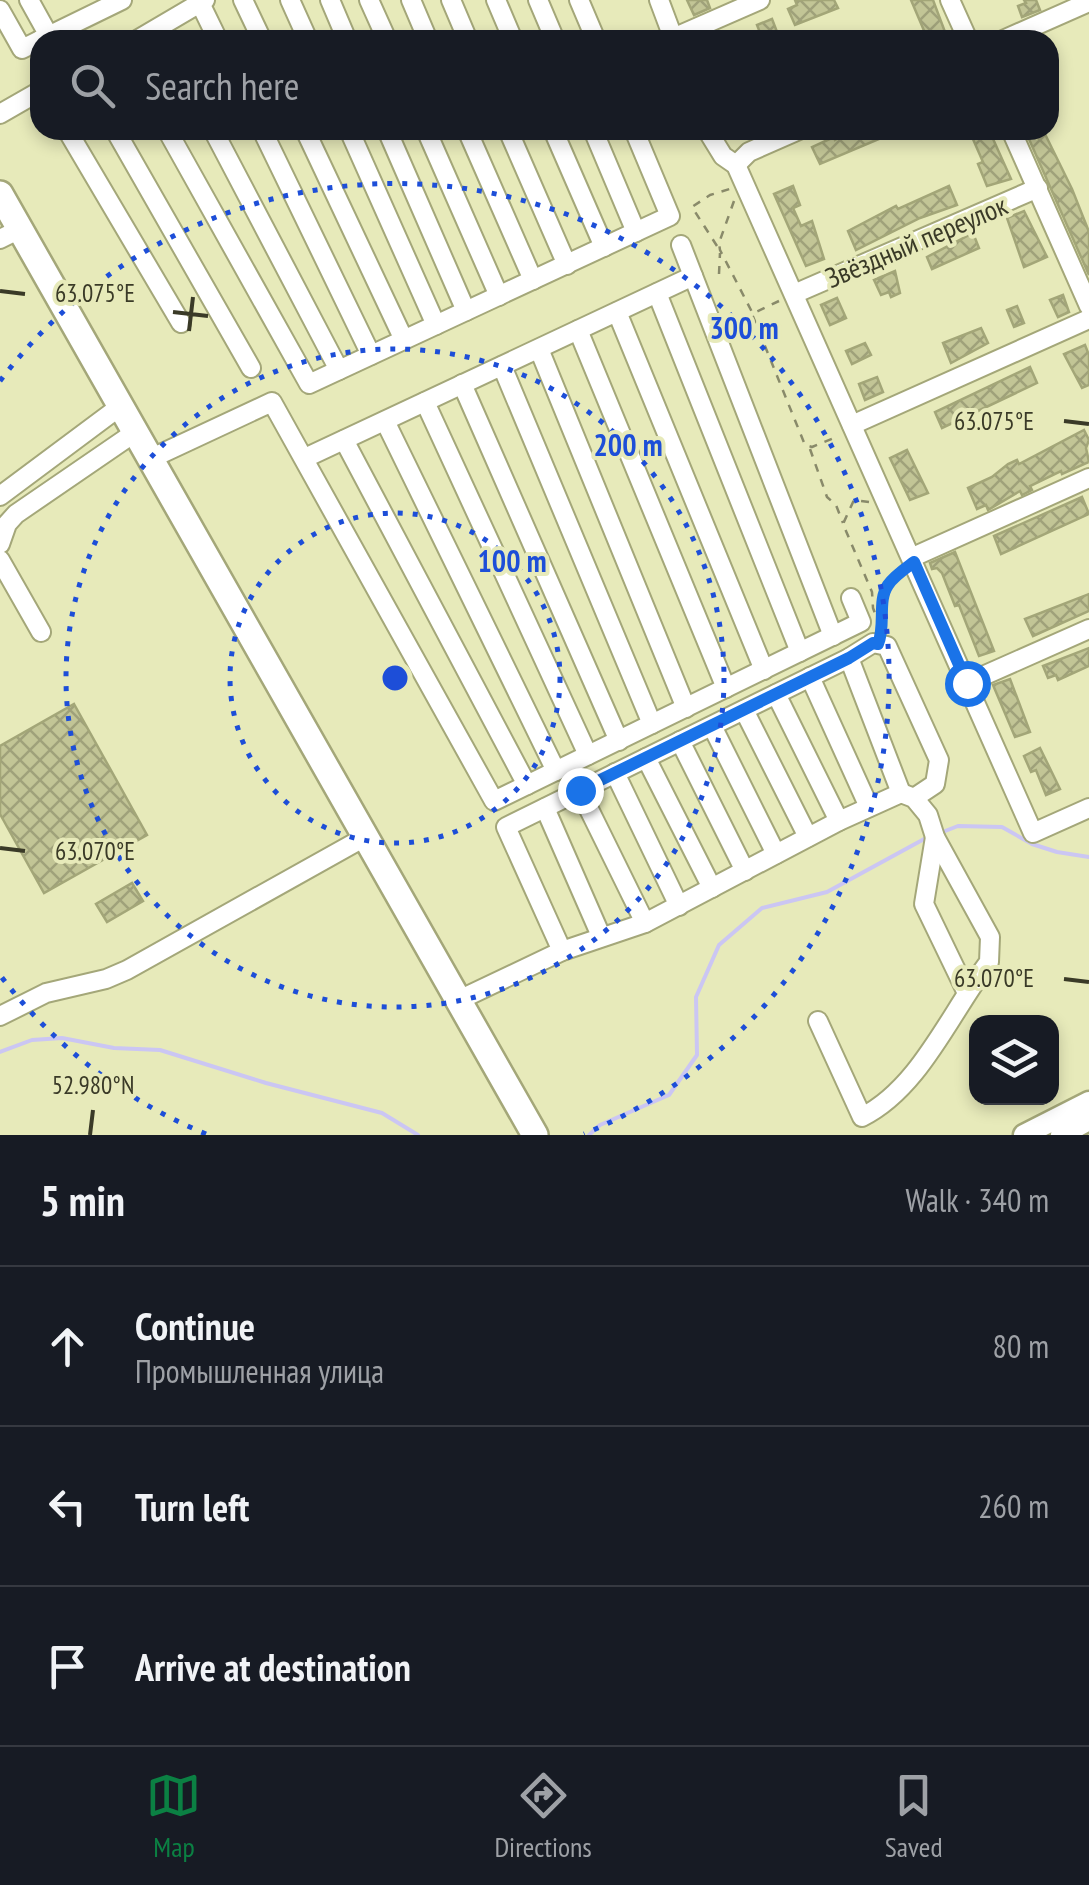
<!DOCTYPE html>
<meta charset="utf-8">
<style>
:root{--surface:#171b24;--page:#20242c;--text:#f1f3f6;--muted:#9ea1a6;--line:#363941;--accent:#0b8043}
body{margin:0;font-family:"PT Sans Narrow",sans-serif;background:var(--page);color:var(--text)}
.controls{position:absolute;right:30px;bottom:30px;display:grid;overflow:hidden;border-radius:20px;box-shadow:0 5px 15px #0003}
.controls button{width:90px;height:90px;display:grid;place-items:center;padding:0;border:0;border-bottom:2px solid var(--line);background:var(--surface);color:var(--text);font:50px sans-serif}
.stop{position:absolute;width:30px;height:30px;margin:-22px;border:8px solid #1a73e8;border-radius:50%;background:#fff}
.stop.end{background:#1a73e8;border-color:#fff;box-shadow:0 2px 10px #0008}
.list{margin:0;padding:0;list-style:none}
h2{display:flex;justify-content:space-between;align-items:center;height:130px;margin:0;padding:0 40px;font-size:42px}
h2 small{font-size:32px;font-weight:400;color:var(--muted)}
.list li{display:grid;grid-template-columns:65px 1fr auto;gap:30px;align-items:center;box-sizing:border-box;height:160px;padding:0 40px;border-top:2px solid var(--line)}
.list b{display:block;font-size:38px;white-space:nowrap}
.list p{margin:0;font-size:32px;white-space:nowrap;color:var(--muted)}
.list em{font-size:32px;font-style:normal;color:var(--muted)}
.icon{flex:none;width:55px;height:55px;fill:none;stroke:currentColor;stroke-width:2;stroke-linecap:round;stroke-linejoin:round}
.map{position:relative;flex:none;width:1089px;height:1135px;overflow:hidden}
.search{position:absolute;background:var(--surface);box-shadow:0 5px 15px #0003;left:30px;right:30px;top:30px;height:110px;display:flex;align-items:center;gap:25px;box-sizing:border-box;padding:0 35px;border-radius:30px;color:var(--muted);font-size:38px}
.sheet{height:610px;background:var(--surface)}
nav{display:flex;justify-content:space-around;align-items:center;box-sizing:border-box;height:140px;border-top:2px solid var(--line);background:var(--surface);font-size:28px;color:var(--muted)}
nav a{display:grid;justify-items:center;gap:5px}
nav .on{color:var(--accent)}
.map>svg:first-child{display:block}
.lines{fill:none;stroke-linecap:round;stroke-linejoin:round}
.stream{stroke:#cbc6f3;stroke-width:4}
.building{fill:url(#building-cross-hatch);stroke:#a3a678;stroke-width:2.5}
.minor-casing{stroke:#a4a779;stroke-width:22}
.major-casing{stroke:#a4a779;stroke-width:25}
.highway-casing{stroke:#a4a779;stroke-width:30}
.path{stroke:#898a6a;stroke-width:2.5;stroke-dasharray:8 8;stroke-linecap:butt}
.minor{stroke:#fff;stroke-width:18}
.major{stroke:#fff;stroke-width:20}
.highway{stroke:#fff;stroke-width:25}
.route{stroke:#1a73e8;stroke-width:12}
.ticks{fill:none;stroke:#3a3a27;stroke-width:4}
.ring{fill:none;stroke:#1d4ed8;stroke-width:5;stroke-dasharray:5 10}
.labels{text-anchor:middle;dominant-baseline:central;stroke-width:8;stroke-linejoin:round;paint-order:stroke}
.street-label{font-size:28px;fill:#3a3a27;stroke:#e7eaba}
.ticks-label{font-size:25px;text-anchor:middle;fill:#3a3a27;stroke:#e7eaba;stroke-width:8;stroke-linejoin:round;paint-order:stroke}
.centre{fill:#1d4ed8;stroke:#e7eaba;stroke-width:5}
.ring-label{font-size:30px;text-anchor:middle;font-weight:bold;fill:#1d4ed8;stroke:#e7eaba;stroke-width:8;stroke-linejoin:round;paint-order:stroke}
</style>
<div class="map">
<svg width="1089" height="1135" viewBox="0 0 1089 1135">
<defs>
<pattern id="building-cross-hatch" width="8" height="8" patternUnits="userSpaceOnUse" patternTransform="scale(2.5)"><rect width="8" height="8" fill="#c2c596"/><path d="M0 0l8 8M0 8l8-8" fill="none" stroke="#9fa17a"/></pattern>
</defs>
<rect width="100%" height="100%" fill="#e7eaba"/>
<g class="lines">
<!-- stream -->
<g class="stream">
<polyline points="940,833 958,826 1002,827 1032,844 1057,852 1089,857"/>
<polyline points="0,1052 32,1040 62,1038 114,1048 160,1050 266,1083 382,1113 418,1135"/>
<polyline points="589,1135 600,1125 669,1095 697,1055 696,997 719,945 762,908 827,892 926,838"/>
</g>
</g>
<!-- building -->
<g class="building">
<polygon points="687,0 707,0 710,8 694,15"/>
<polygon points="795,0 834,0 838,8 795,25 788,9 797,5"/>
<polygon points="911,0 933,0 948,40 928,40"/>
<polygon points="1024,0 1036,0 1040,10 1022,17 1018,6 1026,3"/>
<polygon points="772,19 779,37 763,40 757,25"/>
<polygon points="852,130 900,130 820,164 812,147 834,137 835,140"/>
<polygon points="969,130 989,130 1011,179 987,186 978,164 983,162"/>
<polygon points="1025,130 1043,130 1072,189 1089,232 1089,275"/>
<polygon points="793,186 800,205 793,208 801,226 812,221 824,259 806,266 774,194"/>
<polygon points="949,186 957,205 920,218 856,250 848,231 896,206 898,209"/>
<polygon points="1024,211 1047,257 1024,267 1007,218"/>
<polygon points="973,233 979,248 932,269 927,257"/>
<polygon points="895,271 900,293 891,297 889,292 881,295 874,280"/>
<polygon points="1063,295 1069,312 1058,317 1050,300"/>
<polygon points="837,298 846,318 830,325 821,305"/>
<polygon points="1017,306 1024,323 1014,327 1007,310"/>
<polygon points="981,328 988,343 951,363 943,343"/>
<polygon points="865,343 871,355 852,364 846,351"/>
<polygon points="1085,345 1089,355 1089,385 1082,388 1064,354"/>
<polygon points="1030,367 1037,383 942,428 935,412"/>
<polygon points="877,377 883,392 865,400 859,384"/>
<polygon points="1084,430 1089,440 1086,448 1089,462 1062,474 1061,471 1030,486 1032,490 1022,495 1020,491 988,510 986,505 977,509 968,488 992,477 1008,464 1017,460 1019,464"/>
<polygon points="907,450 928,493 910,500 890,458"/>
<polygon points="1082,497 1089,514 1001,554 994,536"/>
<polygon points="955,552 994,651 979,656 959,605 955,606 942,573 937,568 932,569 930,563"/>
<polygon points="1089,594 1089,611 1033,636 1025,619"/>
<polygon points="1089,648 1089,666 1058,680 1056,675 1048,678 1043,666"/>
<polygon points="1010,679 1030,732 1015,737 993,685"/>
<polygon points="74,704 147,835 44,893 0,814 0,746"/>
<polygon points="1040,748 1060,789 1046,795 1036,770 1031,772 1024,756"/>
<polygon points="132,883 143,901 107,922 96,904"/>
</g>
<g class="lines">
<!-- minor casing -->
<g class="minor-casing">
<g id="minor">
<polyline points="29,0 49,36"/>
<polyline points="243,0 262,40"/>
<polyline points="290,0 308,40"/>
<polyline points="330,0 347,40"/>
<polyline points="369,0 387,40"/>
<polyline points="411,0 428,40"/>
<polyline points="451,0 468,40"/>
<polyline points="496,0 513,40"/>
<polyline points="538,0 555,40"/>
<polyline points="579,0 596,40"/>
<polyline points="659,0 674,40"/>
<polyline points="950,0 968,40"/>
<polyline points="200,3 218,40"/>
<polyline points="0,10 22,49 40,40"/>
<polyline points="673,38 760,0"/>
<polyline points="40,40 122,0"/>
<polyline points="137,40 205,0"/>
<polyline points="1003,40 1089,2"/>
<polyline points="0,114 40,91"/>
<polyline points="67,130 181,323"/>
<polyline points="115,130 251,368"/>
<polyline points="167,130 309,384 670,216 634,130"/>
<polyline points="213,130 339,370"/>
<polyline points="262,130 371,355"/>
<polyline points="305,130 404,340"/>
<polyline points="349,130 436,325"/>
<polyline points="387,130 466,311"/>
<polyline points="426,130 499,296"/>
<polyline points="467,130 533,280"/>
<polyline points="508,130 567,265"/>
<polyline points="553,130 604,247"/>
<polyline points="593,130 636,232"/>
<polyline points="707,130 723,156 736,165 1033,833 1089,808"/>
<polyline points="1011,130 1089,306"/>
<polyline points="736,165 749,152 799,130"/>
<polyline points="0,239 20,229"/>
<polyline points="681,245 833,636"/>
<polyline points="657,293 800,652"/>
<polyline points="794,294 1038,188"/>
<polyline points="617,312 764,670"/>
<polyline points="578,330 726,688"/>
<polyline points="539,349 686,708"/>
<polyline points="502,366 652,724"/>
<polyline points="462,384 619,741"/>
<polyline points="425,402 588,755"/>
<polyline points="385,421 556,771"/>
<polyline points="852,425 1089,319"/>
<polyline points="344,440 527,785"/>
<polyline points="152,458 272,402 494,801 861,622 851,598"/>
<polyline points="305,458 693,276"/>
<polyline points="0,496 122,405"/>
<polyline points="0,544 7,524 16,514 137,431"/>
<polyline points="913,557 1089,478"/>
<polyline points="0,560 41,632"/>
<polyline points="849,658 901,793"/>
<polyline points="810,677 869,807"/>
<polyline points="967,683 1089,629"/>
<polyline points="776,694 839,821"/>
<polyline points="744,710 808,837"/>
<polyline points="712,726 776,854"/>
<polyline points="680,741 745,871"/>
<polyline points="646,758 712,888"/>
<polyline points="615,773 679,906"/>
<polyline points="580,791 645,923"/>
<polyline points="545,808 601,936"/>
<polyline points="935,837 924,904 966,991"/>
<polyline points="562,951 506,827 849,658 873,643 887,646 939,760 935,784 914,798"/>
<path d="M 459,1000 L 562,951 L 645,923 L 839,821 L 901,793 L 914,798 L 928,815 L 935,837 L 990,937 L 989,962 C 950,1013 920,1088 862,1117 L 818,1021"/>
<polyline points="0,1016 46,993 106,979 127,970 365,837"/>
</g>
</g>
<!-- major casing -->
<g class="major-casing">
<g id="major">
<polyline points="1024,1135 1089,1102"/>
<polyline points="1061,1135 1089,1120"/>
</g>
</g>
<!-- highway casing -->
<g class="highway-casing">
<polyline id="highway" points="0,194 535,1135"/>
</g>
<!-- path -->
<g class="path">
<polyline points="734,201 719,243 720,250 752,312"/>
<polyline points="717,246 692,207 710,195 733,188"/>
<polyline points="719,274 720,253"/>
<polyline points="779,301 752,314 805,445 812,447 839,436"/>
<polyline points="810,449 827,497 836,505 843,523"/>
<polyline points="869,502 854,500 843,524 872,592 873,608 882,632"/>
<path d="M 883,628 C 884,604 881,590 901,573"/>
</g>
<!-- minor -->
<use href="#minor" class="minor"/>
<!-- major -->
<use href="#major" class="major"/>
<!-- highway -->
<use href="#highway" class="highway"/>
</g>
<g class="lines">
<!-- route -->
<path class="route" d="M 580,790 L 849,658 L 873,643 L 878,644 C 886,625 877,601 888,585 C 894,576 906,568 914,562 L 967,683"/>
</g>
<!-- ticks -->
<path class="ticks" d="M 0,291 L 25,294M 173,312 L 208,316M 189,331 L 193,297M 1064,421 L 1089,424M 0,848 L 25,851M 1064,979 L 1089,982M 90,1135 L 93,1110"/>
<!-- distance rings -->
<g class="ring">
<circle cx="395" cy="678" r="165"/>
<circle cx="395" cy="678" r="329"/>
<path d="M206 1134A494 494 0 0 1 0 975M0 381A494 494 0 1 1 584 1134"/>
</g>
<g class="labels">
<!-- street labels -->
<g class="street-label">
<text transform="translate(916 241) rotate(-23)">Звёздный переулок</text>
</g>
</g>
<g class="ticks-label">
<text x="95" y="302">63.075°E</text>
<text x="994" y="430">63.075°E</text>
<text x="95" y="860">63.070°E</text>
<text x="994" y="987">63.070°E</text>
<text x="93" y="1094">52.980°N</text>
</g>
<circle cx="395" cy="678" r="15" class="centre"/>
<g class="ring-label">
<text x="744" y="339">300 m</text>
<text x="628" y="456">200 m</text>
<text x="512" y="572">100 m</text>
</g>
</svg>
<div class="controls">
<button><svg class="icon" aria-label="layers" viewBox="0 0 24 24"><path d="M12 4l9 5-9 5-9-5zM3 14l9 5 9-5"/></svg></button>
</div>
<div class="stop" style="left:967px;top:683px"></div>
<div class="stop end" style="left:580px;top:790px"></div>
<div class="search"><svg class="icon" aria-label="search" viewBox="0 0 24 24"><circle cx="10" cy="10" r="6"/><path d="M15 15l6 6"/></svg>Search here</div>
</div>
<section class="sheet">
<h2>5 min<small>Walk · 340 m</small></h2>
<ul class="list">
<li><svg class="icon" aria-label="ahead" viewBox="0 0 24 24"><path d="M12 20V5M6 11l6-6 6 6"/></svg><div><b>Continue</b><p>Промышленная улица</p></div><em>80 m</em></li>
<li><svg class="icon" aria-label="left" viewBox="0 0 24 24"><path d="M17 20v-9H6M10 6l-5 5 5 5"/></svg><div><b>Turn left</b></div><em>260 m</em></li>
<li><svg class="icon" aria-label="arrive" viewBox="0 0 24 24"><path d="M6 21V4h12l-3 4 3 4H6"/></svg><div><b>Arrive at destination</b></div></li>
</ul>
</section>
<nav>
<a class="on"><svg class="icon" aria-label="map" viewBox="0 0 24 24"><path d="M3 6l6-2 6 2 6-2v14l-6 2-6-2-6 2zM9 4v14M15 6v14"/></svg>Map</a>
<a><svg class="icon" aria-label="directions" viewBox="0 0 24 24"><path d="M12 3l9 9-9 9-9-9zM9 14v-3h6M13 9l2 2-2 2"/></svg>Directions</a>
<a><svg class="icon" aria-label="saved" viewBox="0 0 24 24"><path d="M7 4h10v16l-5-4-5 4z"/></svg>Saved</a>
</nav>
